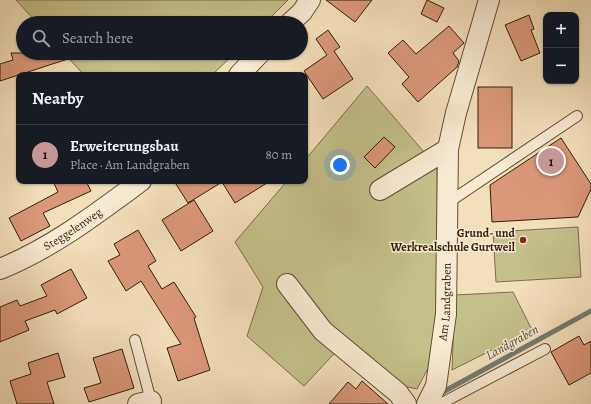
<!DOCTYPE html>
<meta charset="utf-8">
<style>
:root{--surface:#171b24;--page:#242831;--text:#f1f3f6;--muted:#9ea1a6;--line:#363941;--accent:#c59692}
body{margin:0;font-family:Alegreya,serif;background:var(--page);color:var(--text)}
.controls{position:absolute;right:12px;top:12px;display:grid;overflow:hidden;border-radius:8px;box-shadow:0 1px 3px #0004}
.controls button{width:36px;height:36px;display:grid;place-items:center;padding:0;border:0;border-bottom:1px solid var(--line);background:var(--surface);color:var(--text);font:20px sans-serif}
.you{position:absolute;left:340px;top:165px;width:14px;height:14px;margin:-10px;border:3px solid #fff;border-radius:50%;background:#1a73e8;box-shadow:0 0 0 6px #1a73e833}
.badge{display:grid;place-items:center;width:26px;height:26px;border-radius:50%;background:var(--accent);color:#111;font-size:13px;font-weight:700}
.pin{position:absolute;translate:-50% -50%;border:2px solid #fff;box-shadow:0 1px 4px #0006}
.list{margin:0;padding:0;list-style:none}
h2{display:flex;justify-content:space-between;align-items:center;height:52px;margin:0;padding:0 16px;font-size:17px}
h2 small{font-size:13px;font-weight:400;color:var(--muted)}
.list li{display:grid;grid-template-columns:26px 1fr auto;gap:12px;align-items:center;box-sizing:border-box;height:60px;padding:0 16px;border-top:1px solid var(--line)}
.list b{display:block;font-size:15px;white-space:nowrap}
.list p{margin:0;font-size:13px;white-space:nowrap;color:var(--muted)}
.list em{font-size:13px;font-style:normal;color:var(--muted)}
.icon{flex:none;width:22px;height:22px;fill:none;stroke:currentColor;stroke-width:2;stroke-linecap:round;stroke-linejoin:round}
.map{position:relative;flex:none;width:591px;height:404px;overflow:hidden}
.search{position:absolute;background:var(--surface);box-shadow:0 1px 3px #0004;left:16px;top:16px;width:292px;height:44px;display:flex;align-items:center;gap:10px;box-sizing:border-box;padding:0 14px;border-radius:22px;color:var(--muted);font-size:15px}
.panel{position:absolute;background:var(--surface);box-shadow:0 1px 3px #0004;left:16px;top:72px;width:292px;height:112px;border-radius:8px}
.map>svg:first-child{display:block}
.green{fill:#c3c08a;stroke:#7b6f4a}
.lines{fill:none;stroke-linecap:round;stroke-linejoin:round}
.stream{stroke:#737c72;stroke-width:5}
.building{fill:#db9879;stroke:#331e09}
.lane-casing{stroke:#634e35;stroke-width:12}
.street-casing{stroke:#634e35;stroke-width:22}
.lane{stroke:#f7ead2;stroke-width:10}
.street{stroke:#f7ead2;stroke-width:20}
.poi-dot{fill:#8f2418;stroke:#f7ead2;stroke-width:1.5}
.labels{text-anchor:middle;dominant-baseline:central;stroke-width:3;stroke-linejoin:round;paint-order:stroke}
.street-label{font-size:12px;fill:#331e09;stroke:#f7ead2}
.poi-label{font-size:12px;font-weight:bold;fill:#331e09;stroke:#f7ead2;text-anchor:end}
.water-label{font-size:13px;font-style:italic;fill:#534d3e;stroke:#f7ead2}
</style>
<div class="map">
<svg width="591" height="404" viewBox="0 0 591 404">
<rect width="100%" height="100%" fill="#f3dfba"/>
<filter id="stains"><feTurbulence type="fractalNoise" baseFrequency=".005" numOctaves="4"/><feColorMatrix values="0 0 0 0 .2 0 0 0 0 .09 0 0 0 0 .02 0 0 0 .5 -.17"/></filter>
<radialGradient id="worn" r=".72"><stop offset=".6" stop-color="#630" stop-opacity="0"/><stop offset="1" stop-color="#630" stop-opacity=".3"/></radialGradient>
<!-- green -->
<g class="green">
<polygon points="16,0 288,0 265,23 37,23"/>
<polygon points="64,53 235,53 212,75 84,75"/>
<polygon points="367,86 437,167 439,328 432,361 417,389 399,385 347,340 304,386 247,336 263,287 235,242 287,181 305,181 305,160"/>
<polygon points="578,227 581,277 496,282 493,232"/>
<polygon points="513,292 532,330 452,370 455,295"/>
</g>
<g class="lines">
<!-- stream -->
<polyline class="stream" points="443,392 591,311"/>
</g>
<!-- building -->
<g class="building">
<polygon points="326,0 372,0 355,22"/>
<polygon points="427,0 444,8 437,22 421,14"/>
<polygon points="529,15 534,29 531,30 540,53 521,61 505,25"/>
<polygon points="449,26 464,43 453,53 459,61 457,67 418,102 402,84 409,77 388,53 403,40 416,54"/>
<polygon points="328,30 340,47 334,51 353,79 323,99 304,71 327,55 316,39"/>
<polygon points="11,53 77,53 77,56 0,81 0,64 13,60"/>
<rect x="478" y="87" width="34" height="61"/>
<polygon points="384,137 395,147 375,168 364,157"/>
<polygon points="561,138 591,184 591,189 578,217 492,222 490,185"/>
<polygon points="53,181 86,181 91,191 43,213 50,226 21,241 9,218 58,192"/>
<polygon points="174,181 270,181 235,203 222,182 188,203"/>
<polygon points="194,200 213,231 181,251 162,220"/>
<polygon points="138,230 156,261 148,266 162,289 174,282 196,317 194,318 210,370 178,381 167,348 181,344 141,281 126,291 108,261 120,255 114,244"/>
<polygon points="71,269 87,298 57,314 55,310 25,321 29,330 0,342 0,307 17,300 20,306 47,296 41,285"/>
<polygon points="579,336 584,345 591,341 591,373 569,385 551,352"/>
<polygon points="122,349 134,388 89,402 84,388 101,383 93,358"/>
<polygon points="58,353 65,377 47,382 54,404 17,404 10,381 31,374 28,363"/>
<polygon points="362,381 388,404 329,404 348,382 356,389"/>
</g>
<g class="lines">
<!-- lane casing -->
<g class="lane-casing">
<g id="lane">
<polyline points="446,204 577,116"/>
<polyline points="135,340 151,401"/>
<polyline points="430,399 442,403 545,349"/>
</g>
</g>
<!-- street casing -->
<g class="street-casing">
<g id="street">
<polyline points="290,23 302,12 310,0"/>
<polyline points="239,75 260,53"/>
<polyline points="380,190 448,149"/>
<path id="s1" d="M 0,269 C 52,248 96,214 141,181"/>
<polyline points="287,284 323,331 398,393 406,404"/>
<polyline points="138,404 151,401"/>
<path id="s2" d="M 427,404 L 436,386 L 446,314 L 448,149 L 456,113 L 489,0"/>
</g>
</g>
<!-- lane -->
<use href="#lane" class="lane"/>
<!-- street -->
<use href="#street" class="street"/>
</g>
<!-- markers -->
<circle class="poi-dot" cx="523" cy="240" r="4"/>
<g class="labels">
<!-- street labels -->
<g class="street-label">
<text stroke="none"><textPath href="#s1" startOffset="83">Steggelenweg</textPath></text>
<text stroke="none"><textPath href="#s2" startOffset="105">Am Landgraben</textPath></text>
</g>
<!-- poi labels -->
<g class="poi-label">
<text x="515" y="233">Grund- und<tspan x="515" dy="14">Werkrealschule Gurtweil</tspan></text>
</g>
<!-- water labels -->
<g class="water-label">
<text transform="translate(512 342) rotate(-29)">Landgraben</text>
</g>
</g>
<rect width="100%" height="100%" filter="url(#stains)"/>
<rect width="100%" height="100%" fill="url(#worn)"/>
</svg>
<div class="controls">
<button>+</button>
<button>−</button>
</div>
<div class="you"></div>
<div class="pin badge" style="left:551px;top:161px">1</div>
<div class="search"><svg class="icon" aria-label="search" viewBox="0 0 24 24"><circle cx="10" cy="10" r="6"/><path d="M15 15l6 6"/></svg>Search here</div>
<section class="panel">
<h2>Nearby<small></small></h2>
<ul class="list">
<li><span class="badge">1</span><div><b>Erweiterungsbau</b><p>Place · Am Landgraben</p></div><em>80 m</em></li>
</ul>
</section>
</div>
